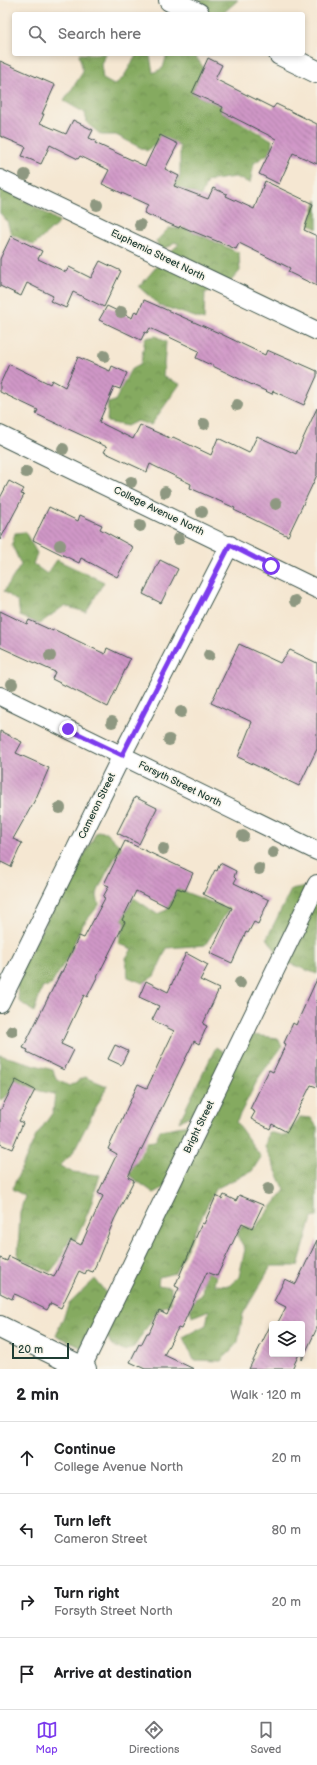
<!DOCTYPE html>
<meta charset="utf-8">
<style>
:root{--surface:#fff;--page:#f6f6f6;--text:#202124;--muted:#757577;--line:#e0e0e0;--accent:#7c3aed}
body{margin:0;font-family:"Balsamiq Sans",sans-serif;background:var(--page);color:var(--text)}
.controls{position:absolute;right:12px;bottom:12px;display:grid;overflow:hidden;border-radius:4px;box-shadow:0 2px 6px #0003}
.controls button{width:36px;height:36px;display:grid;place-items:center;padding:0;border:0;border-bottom:1px solid var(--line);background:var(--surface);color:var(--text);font:20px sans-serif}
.scale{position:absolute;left:12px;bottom:10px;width:57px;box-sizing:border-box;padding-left:4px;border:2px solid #1f3d34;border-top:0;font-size:11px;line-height:14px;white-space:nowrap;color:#1f3d34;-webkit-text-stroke:3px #f7f3e8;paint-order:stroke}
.stop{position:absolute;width:12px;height:12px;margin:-9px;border:3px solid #7c3aed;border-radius:50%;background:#fff}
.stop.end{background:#7c3aed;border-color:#fff;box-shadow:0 1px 4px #0008}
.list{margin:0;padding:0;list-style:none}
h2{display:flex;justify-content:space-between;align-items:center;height:52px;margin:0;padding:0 16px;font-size:17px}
h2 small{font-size:13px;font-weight:400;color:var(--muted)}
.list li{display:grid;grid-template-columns:26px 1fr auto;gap:12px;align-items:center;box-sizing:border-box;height:72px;padding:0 16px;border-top:1px solid var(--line)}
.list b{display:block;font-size:15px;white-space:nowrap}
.list p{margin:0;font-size:13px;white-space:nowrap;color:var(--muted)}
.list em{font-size:13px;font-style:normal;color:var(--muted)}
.icon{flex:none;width:22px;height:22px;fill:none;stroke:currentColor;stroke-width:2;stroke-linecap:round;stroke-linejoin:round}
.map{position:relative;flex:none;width:317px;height:1369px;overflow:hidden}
.search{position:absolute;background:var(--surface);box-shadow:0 2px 6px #0003;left:12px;right:12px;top:12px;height:44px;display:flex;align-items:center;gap:10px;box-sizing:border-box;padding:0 14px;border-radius:4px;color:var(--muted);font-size:15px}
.sheet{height:340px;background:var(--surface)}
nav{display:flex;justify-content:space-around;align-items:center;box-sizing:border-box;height:56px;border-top:1px solid var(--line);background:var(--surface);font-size:11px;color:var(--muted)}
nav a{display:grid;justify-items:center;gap:2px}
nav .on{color:var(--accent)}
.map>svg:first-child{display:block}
.forest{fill:url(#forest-crowns);stroke:#52744a}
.building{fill:url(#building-back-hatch)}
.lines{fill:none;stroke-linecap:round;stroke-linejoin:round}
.street-casing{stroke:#3f564c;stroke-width:20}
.secondary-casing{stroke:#3f564c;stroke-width:24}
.street{stroke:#fff;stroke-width:18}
.secondary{stroke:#fff;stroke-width:22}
.tree{fill:#8e9881}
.route{stroke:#7c3aed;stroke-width:5}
.labels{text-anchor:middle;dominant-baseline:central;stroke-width:3;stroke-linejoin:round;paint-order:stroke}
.street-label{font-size:10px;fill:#1f3d34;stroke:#f7f3e8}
</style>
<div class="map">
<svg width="317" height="1369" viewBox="0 0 317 1369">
<defs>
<pattern id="forest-crowns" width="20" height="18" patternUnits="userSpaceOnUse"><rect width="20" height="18" fill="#85aa60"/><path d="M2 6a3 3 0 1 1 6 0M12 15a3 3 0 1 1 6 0" fill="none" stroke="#6c8c50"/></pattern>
<pattern id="building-back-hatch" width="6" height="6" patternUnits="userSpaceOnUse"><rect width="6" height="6" fill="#d097c7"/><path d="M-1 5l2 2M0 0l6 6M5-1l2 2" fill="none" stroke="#a87ca2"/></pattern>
</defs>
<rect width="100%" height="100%" fill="#f7f3e8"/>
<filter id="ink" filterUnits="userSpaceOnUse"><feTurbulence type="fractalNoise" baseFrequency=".025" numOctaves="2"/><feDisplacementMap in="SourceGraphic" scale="8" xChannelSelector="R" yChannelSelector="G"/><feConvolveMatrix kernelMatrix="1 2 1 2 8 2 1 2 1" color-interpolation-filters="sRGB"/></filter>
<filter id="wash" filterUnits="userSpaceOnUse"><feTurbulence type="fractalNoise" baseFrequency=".012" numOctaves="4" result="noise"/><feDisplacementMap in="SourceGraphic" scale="16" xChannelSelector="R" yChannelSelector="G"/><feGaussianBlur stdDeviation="0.9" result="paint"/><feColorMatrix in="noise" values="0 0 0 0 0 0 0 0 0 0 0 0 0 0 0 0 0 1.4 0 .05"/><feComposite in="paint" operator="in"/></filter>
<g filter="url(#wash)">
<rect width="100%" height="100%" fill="#f5e7d2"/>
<!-- forest -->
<g class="forest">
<polygon points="180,0 238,0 222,14 209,14"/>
<polygon points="79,54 106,54 101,64 103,79 114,85 123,78 137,54 150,56 153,73 163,68 167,54 194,54 203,67 192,93 206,100 215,86 230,90 220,111 272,140 271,152 254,163 250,183 235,177 207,181 201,196 175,186 180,176 180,146 157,142 147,151 116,135 101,135 87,123 85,113 64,101 83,72"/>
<polygon points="0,185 60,222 34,245 11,234 7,221 0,213"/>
<polygon points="317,200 317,229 309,224"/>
<polygon points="169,228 187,229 239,253 240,271 230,282 205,293 204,320 159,305 139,287 157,266 163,267 169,253 179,244 174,242 171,246 160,249 156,241"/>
<polygon points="156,336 166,342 163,377 180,384 151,425 137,421 127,426 107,422 108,403 115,401 130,371 141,363 145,338"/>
<polygon points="25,532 37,553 33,564 47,574 57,560 104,582 86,612 64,606 39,624 20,616 18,602 4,591 21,565 12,545 15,533"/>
<path d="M 97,831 L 106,832 L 121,847 C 116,857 97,887 97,896 C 97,899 99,902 99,905 L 81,927 L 69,955 L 51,985 L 42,988 L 34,1012 L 19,1001 L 16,979 L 68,879 L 78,866 Z"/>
<polygon points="317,879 317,974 283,961 267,938 291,890 306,887"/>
<polygon points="177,889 229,909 205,945 167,948 154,976 143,983 128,977 126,958 132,949 118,943 126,922 122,919 134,898 157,914 167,910"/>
<polygon points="252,1035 278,1038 282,1047 259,1077 236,1122 261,1157 252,1171 215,1189 175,1273 159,1277 158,1285 171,1287 171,1303 158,1310 134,1347 124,1351 111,1345 108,1337 92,1353 56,1335 69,1304 95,1279 107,1294 133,1280 163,1214 172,1208 182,1184 180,1179 154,1193 130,1176 131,1163 136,1164 147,1142 155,1141 160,1130 189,1125 196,1118 196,1112 179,1122 216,1047 235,1060"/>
<polygon points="0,1055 53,1070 56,1079 69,1086 85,1077 107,1086 72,1154 60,1166 72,1172 100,1175 89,1210 76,1240 70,1238 59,1261 50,1272 18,1257 20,1212 25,1196 12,1189 36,1136 53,1112 55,1094 40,1091 15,1079 8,1095 0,1100"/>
<polygon points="300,1117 311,1118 317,1127 317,1217 312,1218 298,1266 271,1266 243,1314 238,1342 221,1361 194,1360 183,1337 206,1325 209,1310 192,1317 189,1303 202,1295 204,1273 217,1269 214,1285 229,1286 239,1277 245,1249 237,1235 242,1226 254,1229 285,1190 265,1147 268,1132 286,1136"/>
</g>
<g id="blocks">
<!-- building -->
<g class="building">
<polygon points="208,58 222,65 215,79 273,108 276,104 317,124 317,164 293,153 279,184 259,174 276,139 221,111 223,107 192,93"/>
<polygon points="0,61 55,85 42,114 44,114 40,123 66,134 73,120 93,130 89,138 96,141 95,143 145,166 160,135 178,144 165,169 179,176 174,186 208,199 213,188 227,194 226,196 254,209 265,181 313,204 304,230 317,236 317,286 288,272 290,268 239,243 236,249 180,226 179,228 144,213 148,205 102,184 109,170 80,156 78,159 50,145 41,164 22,156 26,147 0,136"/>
<polygon points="11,236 42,251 38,259 66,272 69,267 91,278 100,261 121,271 104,307 73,292 66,308 50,301 53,296 27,283 21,296 0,286 0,259"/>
<polygon points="144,300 219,333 265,355 267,350 299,364 299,363 317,371 317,376 304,405 273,391 272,394 246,382 196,358 199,351 150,328 147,333 145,332 141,340 99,320 107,306 132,318 135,311 138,313"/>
<polygon points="78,357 110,371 112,366 127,373 120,389 114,387 99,422 133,439 140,425 172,439 173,437 211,455 218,438 249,453 257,436 296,454 317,408 317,475 288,536 234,510 235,508 190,488 191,484 150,464 147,472 104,452 107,447 36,414 38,410 0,392 0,384 9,364 50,384 52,380 65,387"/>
<polygon points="9,481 24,489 21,494 24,495 0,540 0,498"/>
<polygon points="49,507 78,521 80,515 102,525 100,529 133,547 117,577 81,558 79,563 33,540"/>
<polygon points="160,560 178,569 161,603 143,594"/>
<polygon points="0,611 27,624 29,620 53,631 53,629 105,654 107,648 130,659 108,707 52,679 55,672 0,647"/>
<polygon points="239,644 280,663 290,650 317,663 317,749 299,786 238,757 252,722 211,703"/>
<polygon points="0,731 22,742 16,753 49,768 36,798 13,839 22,843 11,867 1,862 0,865"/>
<polygon points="135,797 157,808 139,844 117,833"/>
<polygon points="125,841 193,873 185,891 177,888 168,907 136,891 122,920 125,922 87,997 84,995 61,1044 74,1050 64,1070 27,1052 28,1050 23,1048 61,972 62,972 79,936 84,938 105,898 103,897 109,886 104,884"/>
<polygon points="220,863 236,871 234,877 236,879 234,883 269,900 258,924 254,922 248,933 246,932 232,963 210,953 232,908 203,894 215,870 217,871"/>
<polygon points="186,953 208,965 200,980 219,989 203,1024 207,1026 199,1044 194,1041 128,1177 134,1180 114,1220 93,1272 87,1270 85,1274 79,1271 61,1308 51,1303 47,1310 17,1295 14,1294 12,1299 0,1293 0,1258 7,1261 9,1256 54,1277 71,1240 81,1245 103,1196 98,1193 117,1154 108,1149 138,1084 147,1088 174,1031 152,1020 159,1006 139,997 146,981 168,992"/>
<polygon points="317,979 317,1087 311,1085 287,1132 272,1124 270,1129 251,1119 255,1112 250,1109 269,1070 273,1072 286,1044 284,1043 293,1023 296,1025"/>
<polygon points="115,1045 128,1051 121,1065 108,1059"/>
<polygon points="16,1080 35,1090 19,1121 23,1123 12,1149 0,1144 0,1111"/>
<polygon points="224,1195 236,1201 239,1195 263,1205 252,1228 242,1223 217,1276 207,1272 181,1329 178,1328 164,1355 194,1369 145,1369 130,1362 139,1344 141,1345 147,1333 149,1333 159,1311 167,1315 179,1288 175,1286 202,1223 204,1224 216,1196 222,1199"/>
<polygon points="317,1240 317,1328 302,1360 302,1324 277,1324 286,1307 274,1301 285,1279 296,1284"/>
<polygon points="272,1322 272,1354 299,1354 292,1369 249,1369"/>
</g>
</g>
</g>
<g filter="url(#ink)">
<use href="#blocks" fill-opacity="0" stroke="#3f564c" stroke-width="1"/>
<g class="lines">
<!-- street casing -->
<g class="street-casing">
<g id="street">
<polyline points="0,179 317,331"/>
<polyline points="0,435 317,589"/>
<polyline points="0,696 317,851"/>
<polyline points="0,1003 122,755 230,545"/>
<polyline points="81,1369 317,884"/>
</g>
</g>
<!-- secondary casing -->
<g class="secondary-casing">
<g id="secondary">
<polyline points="170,0 198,14"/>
<polyline points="280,54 317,72"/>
<polyline points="0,1327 85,1369"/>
</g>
</g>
<!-- street -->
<use href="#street" class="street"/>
<!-- secondary -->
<use href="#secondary" class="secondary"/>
</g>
<!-- trees -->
<g class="tree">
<circle cx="25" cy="175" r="6"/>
<circle cx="97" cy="205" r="6"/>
<circle cx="140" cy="225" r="6"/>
<circle cx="121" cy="312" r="6"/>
<circle cx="104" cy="356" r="6"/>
<circle cx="237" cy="405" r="6"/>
<circle cx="204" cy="424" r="6"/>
<circle cx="63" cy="449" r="6"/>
<circle cx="26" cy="472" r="6"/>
<circle cx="131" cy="482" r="6"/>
<circle cx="165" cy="492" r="6"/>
<circle cx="276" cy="504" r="6"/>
<circle cx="202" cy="512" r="6"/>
<circle cx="140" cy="526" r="6"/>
<circle cx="178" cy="539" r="6"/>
<circle cx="60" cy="545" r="6"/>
<circle cx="295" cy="601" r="6"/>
<circle cx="209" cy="655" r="6"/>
<circle cx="50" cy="656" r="6"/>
<circle cx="12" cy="684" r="6"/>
<circle cx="181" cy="712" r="6"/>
<circle cx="112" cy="722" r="6"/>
<circle cx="169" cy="740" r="6"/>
<circle cx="60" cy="808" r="6"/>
<circle cx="243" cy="836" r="6"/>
<circle cx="163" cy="849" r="6"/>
<circle cx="273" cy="853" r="6"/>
<circle cx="259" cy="869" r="6"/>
<circle cx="240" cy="983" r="6"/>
<circle cx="12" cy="1031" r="6"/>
<circle cx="268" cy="1189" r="6"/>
</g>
</g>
<g class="lines" filter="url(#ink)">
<!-- route -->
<polyline class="route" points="68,729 122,755 230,545 271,566"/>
</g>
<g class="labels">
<!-- street labels -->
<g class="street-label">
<text transform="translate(158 255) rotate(26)">Euphemia Street North</text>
<text transform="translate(159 511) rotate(26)">College Avenue North</text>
<text transform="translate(180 784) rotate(26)">Forsyth Street North</text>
<text transform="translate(97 806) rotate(-64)">Cameron Street</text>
<text transform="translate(199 1127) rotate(-64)">Bright Street</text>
</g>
</g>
</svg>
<div class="controls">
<button><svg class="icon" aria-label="layers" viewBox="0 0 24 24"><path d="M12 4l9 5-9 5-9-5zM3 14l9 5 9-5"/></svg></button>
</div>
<div class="scale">20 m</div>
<div class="stop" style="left:271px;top:566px"></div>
<div class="stop end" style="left:68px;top:729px"></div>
<div class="search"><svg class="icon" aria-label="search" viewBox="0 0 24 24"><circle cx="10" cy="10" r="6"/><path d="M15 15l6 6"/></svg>Search here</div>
</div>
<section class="sheet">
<h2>2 min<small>Walk · 120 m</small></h2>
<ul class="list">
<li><svg class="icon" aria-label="ahead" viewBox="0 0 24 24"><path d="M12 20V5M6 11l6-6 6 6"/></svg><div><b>Continue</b><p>College Avenue North</p></div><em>20 m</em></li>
<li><svg class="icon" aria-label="left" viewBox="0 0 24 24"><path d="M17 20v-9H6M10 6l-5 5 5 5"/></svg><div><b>Turn left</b><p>Cameron Street</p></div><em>80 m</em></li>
<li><svg class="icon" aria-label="right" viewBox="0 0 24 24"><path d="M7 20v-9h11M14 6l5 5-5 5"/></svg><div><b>Turn right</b><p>Forsyth Street North</p></div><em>20 m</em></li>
<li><svg class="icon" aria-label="arrive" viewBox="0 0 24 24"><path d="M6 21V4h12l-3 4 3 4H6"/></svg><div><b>Arrive at destination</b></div></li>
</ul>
</section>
<nav>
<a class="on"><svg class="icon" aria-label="map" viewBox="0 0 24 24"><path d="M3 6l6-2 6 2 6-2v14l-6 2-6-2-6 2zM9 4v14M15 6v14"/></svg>Map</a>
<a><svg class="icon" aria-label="directions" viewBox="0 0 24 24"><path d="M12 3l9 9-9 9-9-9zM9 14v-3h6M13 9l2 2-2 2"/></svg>Directions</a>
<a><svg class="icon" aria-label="saved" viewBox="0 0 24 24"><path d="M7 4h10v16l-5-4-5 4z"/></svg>Saved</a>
</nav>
